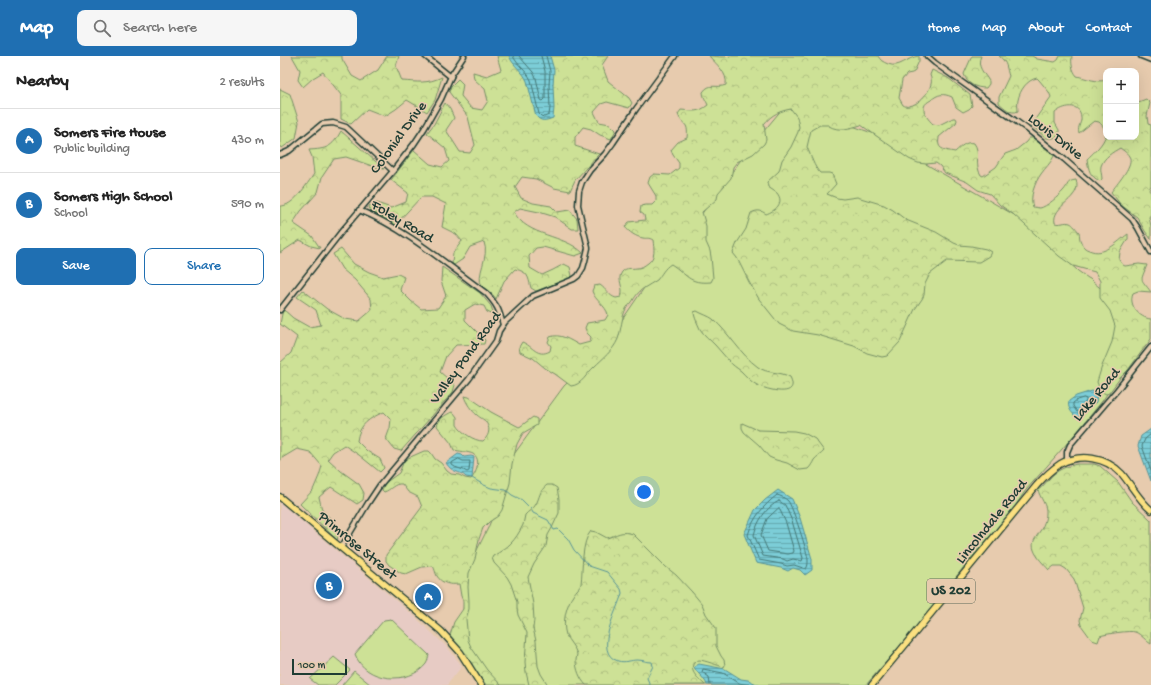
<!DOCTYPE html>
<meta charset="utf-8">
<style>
:root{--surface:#fff;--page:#f6f6f6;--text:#222;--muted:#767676;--line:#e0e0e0;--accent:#1f6fb2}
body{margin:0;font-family:"Gochi Hand",sans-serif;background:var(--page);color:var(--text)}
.controls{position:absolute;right:12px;top:12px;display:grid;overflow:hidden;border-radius:8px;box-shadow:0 4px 16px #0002}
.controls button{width:36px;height:36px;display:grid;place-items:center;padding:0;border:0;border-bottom:1px solid var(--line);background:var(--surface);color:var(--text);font:20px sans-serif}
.scale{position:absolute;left:12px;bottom:10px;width:55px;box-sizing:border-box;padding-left:4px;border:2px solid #1f3d34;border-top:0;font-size:11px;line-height:14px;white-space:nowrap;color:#1f3d34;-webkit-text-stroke:3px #e7cbae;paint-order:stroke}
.you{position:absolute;left:364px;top:436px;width:14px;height:14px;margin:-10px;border:3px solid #fff;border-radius:50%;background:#1a73e8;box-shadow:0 0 0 6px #1a73e833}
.badge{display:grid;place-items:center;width:26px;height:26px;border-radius:50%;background:var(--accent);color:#fff;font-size:13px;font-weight:700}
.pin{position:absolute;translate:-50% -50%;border:2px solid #fff;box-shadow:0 1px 4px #0006}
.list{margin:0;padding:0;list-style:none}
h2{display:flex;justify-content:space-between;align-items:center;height:52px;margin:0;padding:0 16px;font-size:17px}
h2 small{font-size:13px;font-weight:400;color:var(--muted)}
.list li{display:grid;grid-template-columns:26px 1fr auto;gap:12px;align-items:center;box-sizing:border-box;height:64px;padding:0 16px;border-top:1px solid var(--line)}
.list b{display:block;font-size:15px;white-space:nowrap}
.list p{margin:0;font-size:13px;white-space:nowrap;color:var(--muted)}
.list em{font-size:13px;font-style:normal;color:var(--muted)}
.actions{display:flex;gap:8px;padding:12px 16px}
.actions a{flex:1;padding:9px 0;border:1px solid var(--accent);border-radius:8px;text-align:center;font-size:14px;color:var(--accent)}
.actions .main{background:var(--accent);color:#fff}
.icon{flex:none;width:22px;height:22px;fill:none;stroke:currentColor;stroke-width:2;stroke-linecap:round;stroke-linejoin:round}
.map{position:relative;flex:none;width:871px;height:629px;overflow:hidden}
header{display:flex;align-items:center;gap:24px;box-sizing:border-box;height:56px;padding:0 20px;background:var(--accent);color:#fff}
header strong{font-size:19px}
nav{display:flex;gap:22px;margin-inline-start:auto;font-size:14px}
.search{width:280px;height:36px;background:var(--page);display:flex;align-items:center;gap:10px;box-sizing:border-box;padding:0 14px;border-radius:8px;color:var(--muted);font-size:15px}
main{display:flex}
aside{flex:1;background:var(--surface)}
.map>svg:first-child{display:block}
.built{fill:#e7cbc4}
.green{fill:#cde196;stroke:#768f65}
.forest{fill:url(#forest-crowns);stroke:#768f65}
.water{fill:url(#water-rules);stroke:#579396}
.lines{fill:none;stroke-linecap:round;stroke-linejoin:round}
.shore{stroke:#447775;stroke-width:1}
.stream{stroke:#579396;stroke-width:1}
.minor-casing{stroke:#1f3d34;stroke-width:7}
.major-casing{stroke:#1f3d34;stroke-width:8}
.minor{stroke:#e7cbae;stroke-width:4}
.major{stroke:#fbe080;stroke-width:5.5}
.labels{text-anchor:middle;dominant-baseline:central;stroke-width:3;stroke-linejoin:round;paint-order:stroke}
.shield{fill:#e7cbae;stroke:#5b6859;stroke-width:1}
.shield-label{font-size:14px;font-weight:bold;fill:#1f3d34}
.street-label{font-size:15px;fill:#1f3d34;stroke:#e7cbae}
</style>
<header>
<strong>Map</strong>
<div class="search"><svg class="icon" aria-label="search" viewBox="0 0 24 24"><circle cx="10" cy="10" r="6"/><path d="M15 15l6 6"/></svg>Search here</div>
<nav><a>Home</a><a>Map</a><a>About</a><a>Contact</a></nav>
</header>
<main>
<aside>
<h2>Nearby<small>2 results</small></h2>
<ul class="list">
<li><span class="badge">A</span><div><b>Somers Fire House</b><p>Public building</p></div><em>430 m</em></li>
<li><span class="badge">B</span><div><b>Somers High School</b><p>School</p></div><em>590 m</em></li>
</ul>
<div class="actions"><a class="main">Save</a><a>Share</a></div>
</aside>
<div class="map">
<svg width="871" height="629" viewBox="0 0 871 629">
<defs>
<pattern id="forest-crowns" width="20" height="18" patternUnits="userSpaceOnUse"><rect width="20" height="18" fill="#cde196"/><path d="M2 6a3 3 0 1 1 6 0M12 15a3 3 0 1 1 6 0" fill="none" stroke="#b0c282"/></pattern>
<pattern id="water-rules" width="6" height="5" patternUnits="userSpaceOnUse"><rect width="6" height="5" fill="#7ccdd7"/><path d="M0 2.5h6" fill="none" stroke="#65a8af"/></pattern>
</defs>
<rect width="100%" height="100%" fill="#e7cbae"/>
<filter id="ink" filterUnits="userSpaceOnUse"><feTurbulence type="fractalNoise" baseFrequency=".025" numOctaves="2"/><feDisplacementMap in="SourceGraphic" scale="8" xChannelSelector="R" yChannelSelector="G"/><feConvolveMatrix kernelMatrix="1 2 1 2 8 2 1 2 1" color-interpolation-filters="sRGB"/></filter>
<g filter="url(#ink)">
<!-- built -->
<polygon class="built" points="0,447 134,560 168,592 182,610 167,629 0,629"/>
<!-- green -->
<g class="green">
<polygon points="503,52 539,58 592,77 743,164 798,215 808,222 810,223 813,226 831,241 846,279 832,330 823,344 797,376 746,434 733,453 683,512 635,574 626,583 586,629 212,629 181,576 187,514 208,472 228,422 229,405 284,330 309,306 329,283 364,232 395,198 418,163 468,94"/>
<path d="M 111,563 L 149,599 C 148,602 148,605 146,608 C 130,629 85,627 75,598 L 104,564 Z"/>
<polygon points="54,601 70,614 55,629 38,629 30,623"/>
<polygon points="74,615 91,629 62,629"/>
</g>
<!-- forest -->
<g class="forest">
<path d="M 12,0 L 62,0 L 62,3 L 72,20 L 81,25 L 98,14 L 107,0 L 119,0 L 116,10 L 122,25 C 138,26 147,28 162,21 L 155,44 L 147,56 L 127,44 L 116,53 L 105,60 L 87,53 L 71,68 L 61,63 L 61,39 L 43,16 L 33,22 L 23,31 L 18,24 L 20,14 Z"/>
<path d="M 217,0 L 328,0 L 322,9 L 328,25 L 349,42 L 352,47 L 349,52 L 327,46 L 321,48 L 314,56 L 319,66 L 330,68 L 336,74 L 331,83 L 320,79 L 311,73 L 303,71 L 295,81 L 295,90 L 319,98 L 295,124 L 290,135 L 274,132 L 256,123 L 242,121 L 235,131 L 241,142 L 253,147 L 271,150 L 277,156 L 290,154 L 297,163 L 298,173 L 292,173 L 275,161 L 259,156 L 240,152 L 234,156 C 247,181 284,178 303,197 L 295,200 L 263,191 L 256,192 L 249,200 L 250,212 L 262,219 L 273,214 L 284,208 L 290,211 L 292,220 L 287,224 L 256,235 L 251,232 C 248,220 248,216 235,213 L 224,225 L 216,243 C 212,236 206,235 202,230 C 195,219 210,201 204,186 L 190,191 L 183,203 L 174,209 L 172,207 L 173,197 L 182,185 L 176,178 L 162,171 L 166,148 L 152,141 L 141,141 L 115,169 L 90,155 L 89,150 L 97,147 L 111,152 L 126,146 L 128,137 L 111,124 L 134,94 L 150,108 L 162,111 L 169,105 L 165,92 L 147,77 L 154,68 L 165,47 L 170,53 L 174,62 L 166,74 L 180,96 L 190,97 L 195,89 L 188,61 L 169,36 L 171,30 L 178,23 L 183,28 L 181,40 L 191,52 L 202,54 L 208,45 L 205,33 L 194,23 L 193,16 L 207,20 L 221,14 Z"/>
<path d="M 429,0 C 436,0 443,2 450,0 L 598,0 C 600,4 603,6 608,8 C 620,13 627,1 639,0 L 639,5 L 634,16 L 632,17 L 627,18 L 622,24 L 619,42 L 623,49 C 625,50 627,51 629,50 C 638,49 649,37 651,28 C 652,25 651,22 650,19 L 652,14 L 668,22 L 690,39 L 692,50 L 689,53 L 683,56 L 676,51 L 672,41 C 663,37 658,38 651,44 C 648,46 645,47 644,51 C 643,58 649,64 653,68 L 659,69 L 673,62 L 676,62 L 677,64 L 676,67 L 659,81 C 659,84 658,86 659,89 C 660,94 670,95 675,96 C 681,91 685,85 694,87 C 701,96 694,109 701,119 L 703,120 L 716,111 L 722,102 L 725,98 L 736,94 L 746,86 L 749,82 L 754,82 L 762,90 L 772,95 L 774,100 C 771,107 765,112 761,118 C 755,126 749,142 753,151 C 754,151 759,152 760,152 C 766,151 779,140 783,135 C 789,129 786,125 796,124 C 803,143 771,149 775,167 C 780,169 785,165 790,167 C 793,168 797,174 799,176 C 800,179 799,183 801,186 C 802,190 805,193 809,194 C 824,201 837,186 848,178 L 848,183 L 840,196 L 839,204 L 843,209 L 845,210 L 859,208 L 867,209 C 860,227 860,221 871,236 L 858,235 L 853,237 C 848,249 859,262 871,263 L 871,283 L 848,314 L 840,322 L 829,337 L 826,338 L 822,336 L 819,331 L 817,326 L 822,310 L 832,286 L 835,270 L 830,255 L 820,242 L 820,225 L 815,216 L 793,210 L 779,200 L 733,158 L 720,149 L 710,138 L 698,134 L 687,126 L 665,117 L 660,110 L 656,107 L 646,108 L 638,107 L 629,103 L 581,69 C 570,72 559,76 549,70 L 549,69 L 540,69 L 531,74 L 527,91 C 531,100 534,111 540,117 L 549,117 L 552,118 L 556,128 L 547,138 L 557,142 L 563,143 L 577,141 L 604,149 L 613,154 L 626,164 L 656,176 L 674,187 L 679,189 L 691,190 L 706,193 L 711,196 L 709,200 L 699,206 L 667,205 L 650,218 L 645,228 L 644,239 L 642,243 L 635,253 L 620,286 L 607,300 L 602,301 L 587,297 L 574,290 L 538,279 L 513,275 L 499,268 L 479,243 L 469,226 L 457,202 L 453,197 L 457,187 L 466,173 L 471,157 C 477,154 481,154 486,158 C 495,155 505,147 497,137 C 494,135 491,133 488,131 L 487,126 L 499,115 L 502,104 L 511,91 L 518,76 L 519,71 L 517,61 L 511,53 C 500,55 492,58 484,68 L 486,84 L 484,88 L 473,98 L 457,106 L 453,111 L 451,122 L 438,137 L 437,143 L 422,156 L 426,170 L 426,186 L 430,195 L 431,201 L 433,222 L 431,226 C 408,228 408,219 391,208 C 384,212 382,218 377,224 C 373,227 368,229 364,232 C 358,236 355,241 352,246 C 350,249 347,250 346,253 C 342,259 341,275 338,283 C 333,295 323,302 314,311 C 306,318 302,329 291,330 L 275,318 L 265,312 L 253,302 L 240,296 L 239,291 L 242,286 C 253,290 257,302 270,295 L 271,290 L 268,286 L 270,281 C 280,277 290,284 299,289 L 310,286 L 311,281 L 307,277 L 305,272 L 307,267 L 325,264 L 328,259 C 326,249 315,245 312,235 L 314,230 L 320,229 C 326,233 329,240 336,242 L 341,241 C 345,231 336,224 342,216 C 346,211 351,213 357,212 C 361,212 364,210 368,207 C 376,201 374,193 373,184 C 368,181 367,183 363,182 C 356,181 349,176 345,171 L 349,166 L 365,164 L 364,159 L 360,156 L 361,150 L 366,149 L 372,149 L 376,145 L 376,140 L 368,127 L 370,121 L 374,118 L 390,119 L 399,112 L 399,107 L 393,99 L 391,94 L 398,86 L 407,82 C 409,64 402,71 398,58 L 401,54 C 413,55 418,57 428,49 C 426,44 423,41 423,36 C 430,26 436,33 446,29 C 448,17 436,8 429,0 Z"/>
<path d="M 692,0 L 701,0 C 696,10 704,17 709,25 L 709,28 L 706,32 C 695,32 687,28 684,18 Z"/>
<path d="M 719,0 L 752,0 L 757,3 L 775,6 L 778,4 L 780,0 L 792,0 C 791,7 792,14 797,20 C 806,22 817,27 826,24 L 826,81 L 856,81 L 856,47 L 866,43 L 870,47 L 867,60 L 868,68 L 871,69 L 871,129 L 869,134 L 871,137 L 871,158 L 869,161 L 871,170 L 871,183 L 865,175 L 857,161 L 841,149 L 831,136 C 837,128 852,111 850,102 C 848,97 844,95 840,92 C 833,96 824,101 821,110 C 820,114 822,119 822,123 L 820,125 C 809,120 809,114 807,103 C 813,97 829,84 825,74 C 824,71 821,68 819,66 L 814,65 L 799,77 C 797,70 802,67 801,61 C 800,46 783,50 775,57 L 775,67 L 779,74 L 779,79 C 775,82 770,84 765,81 L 751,69 L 771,41 L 769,36 L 759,24 L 757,22 C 747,24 740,34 738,44 C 737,48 738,52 738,55 C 731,59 724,51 719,47 L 719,41 L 729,20 C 726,12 728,7 719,0 Z"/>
<polygon points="0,33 10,38 19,66 16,82 2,92 0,91"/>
<path d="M 61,75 L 104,113 L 98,112 L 66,101 L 54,103 L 42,121 L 38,136 L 21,155 L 13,167 L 32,180 L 40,192 L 31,190 L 20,184 L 0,197 L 0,150 C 13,151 27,128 34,118 L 32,101 L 29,94 C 46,93 52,92 61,75 Z"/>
<path d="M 61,193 L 74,208 L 89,216 L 103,221 L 118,218 L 124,221 L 120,234 L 131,245 L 141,253 L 158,252 L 166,240 L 161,225 L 162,211 L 200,237 L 211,250 L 214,259 L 207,256 L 204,250 L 195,248 L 185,254 L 185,264 L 205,284 L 204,288 L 176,289 L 166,300 L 160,316 L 175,329 L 173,336 L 121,395 L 114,393 L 106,383 L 110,372 L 111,363 L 104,356 C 90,362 79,368 77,385 L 87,395 L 100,403 L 104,412 L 100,416 L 79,399 L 64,389 L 53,396 L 48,403 L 61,415 L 79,428 L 84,437 L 83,444 L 77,448 L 51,431 L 39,441 L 42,454 L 55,467 L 59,479 L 57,484 L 20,448 L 33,434 L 39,420 L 42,410 L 30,396 L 17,393 L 2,402 L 0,405 L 0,307 L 11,297 L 17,281 L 0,268 L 3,253 L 13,262 L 29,271 L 41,269 L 36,254 L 17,241 L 23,234 L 47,253 L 65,263 L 79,265 L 92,254 L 91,243 L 75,224 L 62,213 L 53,198 Z"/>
<path d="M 417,255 C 422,258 429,260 433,263 C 450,278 460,298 478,311 C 487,318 500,315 510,321 C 521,343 487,334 477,329 C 471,326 466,320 461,315 C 457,312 452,309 449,305 C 444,300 440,294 435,289 C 430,284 424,279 420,273 C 418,268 414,261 414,256 Z"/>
<path d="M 184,340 L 189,341 L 211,356 L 239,371 L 241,370 L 253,361 L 257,363 L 257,369 L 243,377 L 237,388 L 232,408 L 230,427 L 222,454 L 218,460 L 209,466 L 203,472 L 199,483 L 195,503 L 189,517 L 188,531 L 189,545 L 189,553 L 186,563 L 188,584 L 191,591 L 207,614 L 221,629 L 206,629 L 170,579 L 174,566 L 183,553 L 183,545 L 181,540 L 179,528 C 170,529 162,528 157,520 C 155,516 155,513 153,510 L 142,511 L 126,518 L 121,517 L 109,509 L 106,505 L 106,499 L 142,451 L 138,441 L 128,436 L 122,428 C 114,427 111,434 104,436 L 102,434 L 105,427 L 119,417 L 124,405 L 128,402 L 144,395 L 149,395 L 151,397 L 155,403 L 161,407 L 167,415 L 171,418 L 179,419 L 185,422 L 191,423 C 196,418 202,403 193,398 C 189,396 178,395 174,394 L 171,387 L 157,370 C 159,363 165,359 172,356 L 174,357 L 177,361 L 177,369 C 181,376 194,385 203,385 C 208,381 211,374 207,368 C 206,364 200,362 197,359 C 192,355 186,347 184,340 Z"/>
<path d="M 462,367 L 478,374 L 514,375 L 524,377 L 535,383 L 544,395 C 541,399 537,400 534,404 C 532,408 531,410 528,413 L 520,414 L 507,407 L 496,404 L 489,401 L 479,389 L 464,376 L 462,372 Z"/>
<path d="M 797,408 L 814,408 L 820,410 L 838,426 L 852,446 L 871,464 L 871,588 C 866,585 861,578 855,576 C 851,574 825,578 820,580 L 818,586 L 812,584 L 801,569 L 800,564 L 803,552 L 794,523 L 786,513 L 781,510 L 774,510 L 769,514 C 764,508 757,502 754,494 C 751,486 756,482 760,475 C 763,471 766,463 766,457 C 767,449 760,442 758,434 C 763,431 765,427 769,423 C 776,414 787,410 797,408 Z"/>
<path d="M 267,429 L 272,429 L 277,432 L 279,443 L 279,457 L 272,472 L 268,479 L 266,490 L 254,508 L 248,521 L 253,548 L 254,564 L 253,572 L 256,585 L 258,610 L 261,618 L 268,629 L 249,629 L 246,616 L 245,606 L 247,577 L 238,559 L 237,553 L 237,546 L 231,528 L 227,521 L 214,507 L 212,502 L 213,500 C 229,491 235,485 243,469 C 244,466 244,462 245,459 C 248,455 254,453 256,448 C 260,441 259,435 267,429 Z"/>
<path d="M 311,475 L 316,476 L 327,482 C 337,479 341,474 353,478 L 386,511 L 396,519 L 412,536 L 422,548 L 426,558 L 436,572 L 436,590 L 441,600 L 444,604 L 445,609 L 444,611 C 439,610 424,604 419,604 C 417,605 415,605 414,607 C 408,615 420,624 425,629 L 306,629 C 300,623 296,613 296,604 C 296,602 297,600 297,598 C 295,591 288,585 286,579 C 282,566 286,549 294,538 C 296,534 300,532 301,528 C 303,513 301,486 311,475 Z"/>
</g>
<!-- water -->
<g class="water">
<path d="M 229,0 L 270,0 L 274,14 L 273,29 L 274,52 L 273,62 C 265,65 261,66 256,60 L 247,25 C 243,15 233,10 229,0 Z"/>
<path d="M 812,335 L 817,337 L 816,346 L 815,347 L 808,349 L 800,361 L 796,361 C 791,356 787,351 789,345 L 796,340 Z"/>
<polygon points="871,373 871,425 858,390 861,380"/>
<path d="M 178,398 L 182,399 L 184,401 L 191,400 L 194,401 L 192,422 L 186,421 C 179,414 173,418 166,407 Z"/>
<polygon points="498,434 512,443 520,462 532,503 532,514 525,519 520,514 513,512 508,515 501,512 476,507 464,478 475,454 485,444"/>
<path d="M 419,608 L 445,613 L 461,623 L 468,624 L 479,629 L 427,629 C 424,621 418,619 414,611 Z"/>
</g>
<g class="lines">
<!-- shore -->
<g class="shore">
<path d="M 233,0 C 237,9 247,15 251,24 L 259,58 L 261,60 L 264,61 L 269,59 L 270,52 L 269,29 L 270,15 L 266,0"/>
<polyline points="239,0 253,16 256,22 261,44 263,45 265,43 265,15 261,0"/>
<polygon points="804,342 806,343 806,345 799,355 797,356 793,350 793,347 797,344"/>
<polyline points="871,378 865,383 862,390 871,415"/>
<path d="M 179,403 L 183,405 L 190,405 L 189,415 L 187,416 C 182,412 176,413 172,409 L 172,407 Z"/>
<path d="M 497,439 C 501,440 505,442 508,445 C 512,449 528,497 528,504 C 528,508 528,510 526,513 L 514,509 L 507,510 L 501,508 L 479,504 L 468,479 C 473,462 483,450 497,439 Z"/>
<path d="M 499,445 L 505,449 L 512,465 L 523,502 L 522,505 L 513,503 L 507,505 L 503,503 L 483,500 L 474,479 C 477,466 486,451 499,445 Z"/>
<polygon points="498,453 500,454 506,467 514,495 513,497 508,498 488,495 481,479 487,463"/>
<polyline points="430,629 429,621 422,616 423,613 443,617 459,627 469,629"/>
</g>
<!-- stream -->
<path class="stream" d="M 192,422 L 204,429 L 211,432 L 226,434 L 232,439 L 242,444 L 251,453 L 253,457 L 268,464 L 274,474 L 278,473 L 288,483 L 294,494 L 309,510 L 327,516 L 341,533 L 342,537 C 338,553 312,597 338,605 C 345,607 351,604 357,604 C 363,604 366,606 372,606 L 373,610 L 367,622 L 370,629"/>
<!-- minor casing -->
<g class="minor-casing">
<g id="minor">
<polyline points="145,0 171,21"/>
<polyline points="647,0 655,7 747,73 784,103 852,163 858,172 871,196"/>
<polyline points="861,0 871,4"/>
<polyline points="0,99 9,95 42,68 53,67 66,71 113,115"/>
<path d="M 79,154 C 126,173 166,208 206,237 C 217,249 219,253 223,269"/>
<polyline points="0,254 62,175 113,115 134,88 144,73 161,43 172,18 184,0"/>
<polyline points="787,405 787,396 790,389 837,334 871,291"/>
<polyline points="61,492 88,447 100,429 189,323 216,285 219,275 225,266 253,240 294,223 298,220 303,212 305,205 308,192 298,149 299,135 302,126 310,114 325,98 333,87 356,53 395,0"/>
</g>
</g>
<!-- major casing -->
<g class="major-casing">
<g id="major">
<polyline points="0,441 161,575 180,596 201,629"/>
<path d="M 592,629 L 757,429 C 764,421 771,414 780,408 C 800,397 826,401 842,418 C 852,430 859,444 871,454"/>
</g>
</g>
<!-- minor -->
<use href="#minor" class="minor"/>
<!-- major -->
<use href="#major" class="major"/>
</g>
</g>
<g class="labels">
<!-- shield labels -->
<rect class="shield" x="647" y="523" width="48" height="24" rx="3"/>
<g class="shield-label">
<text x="671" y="535">US 202</text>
</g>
<!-- street labels -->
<g class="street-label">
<text transform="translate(775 81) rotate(38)">Louis Drive</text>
<text transform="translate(119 82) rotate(-54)">Colonial Drive</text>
<text transform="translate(122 166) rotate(31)">Foley Road</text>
<text transform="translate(186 302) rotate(-54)">Valley Pond Road</text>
<text transform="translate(817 339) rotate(-50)">Lake Road</text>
<text transform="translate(712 466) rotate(-51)">Lincolndale Road</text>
<text transform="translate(77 490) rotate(40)">Primrose Street</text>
</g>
</g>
</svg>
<div class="controls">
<button>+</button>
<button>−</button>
</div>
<div class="scale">100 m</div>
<div class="you"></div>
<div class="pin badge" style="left:148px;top:541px">A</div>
<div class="pin badge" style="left:49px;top:530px">B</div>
</div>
</main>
